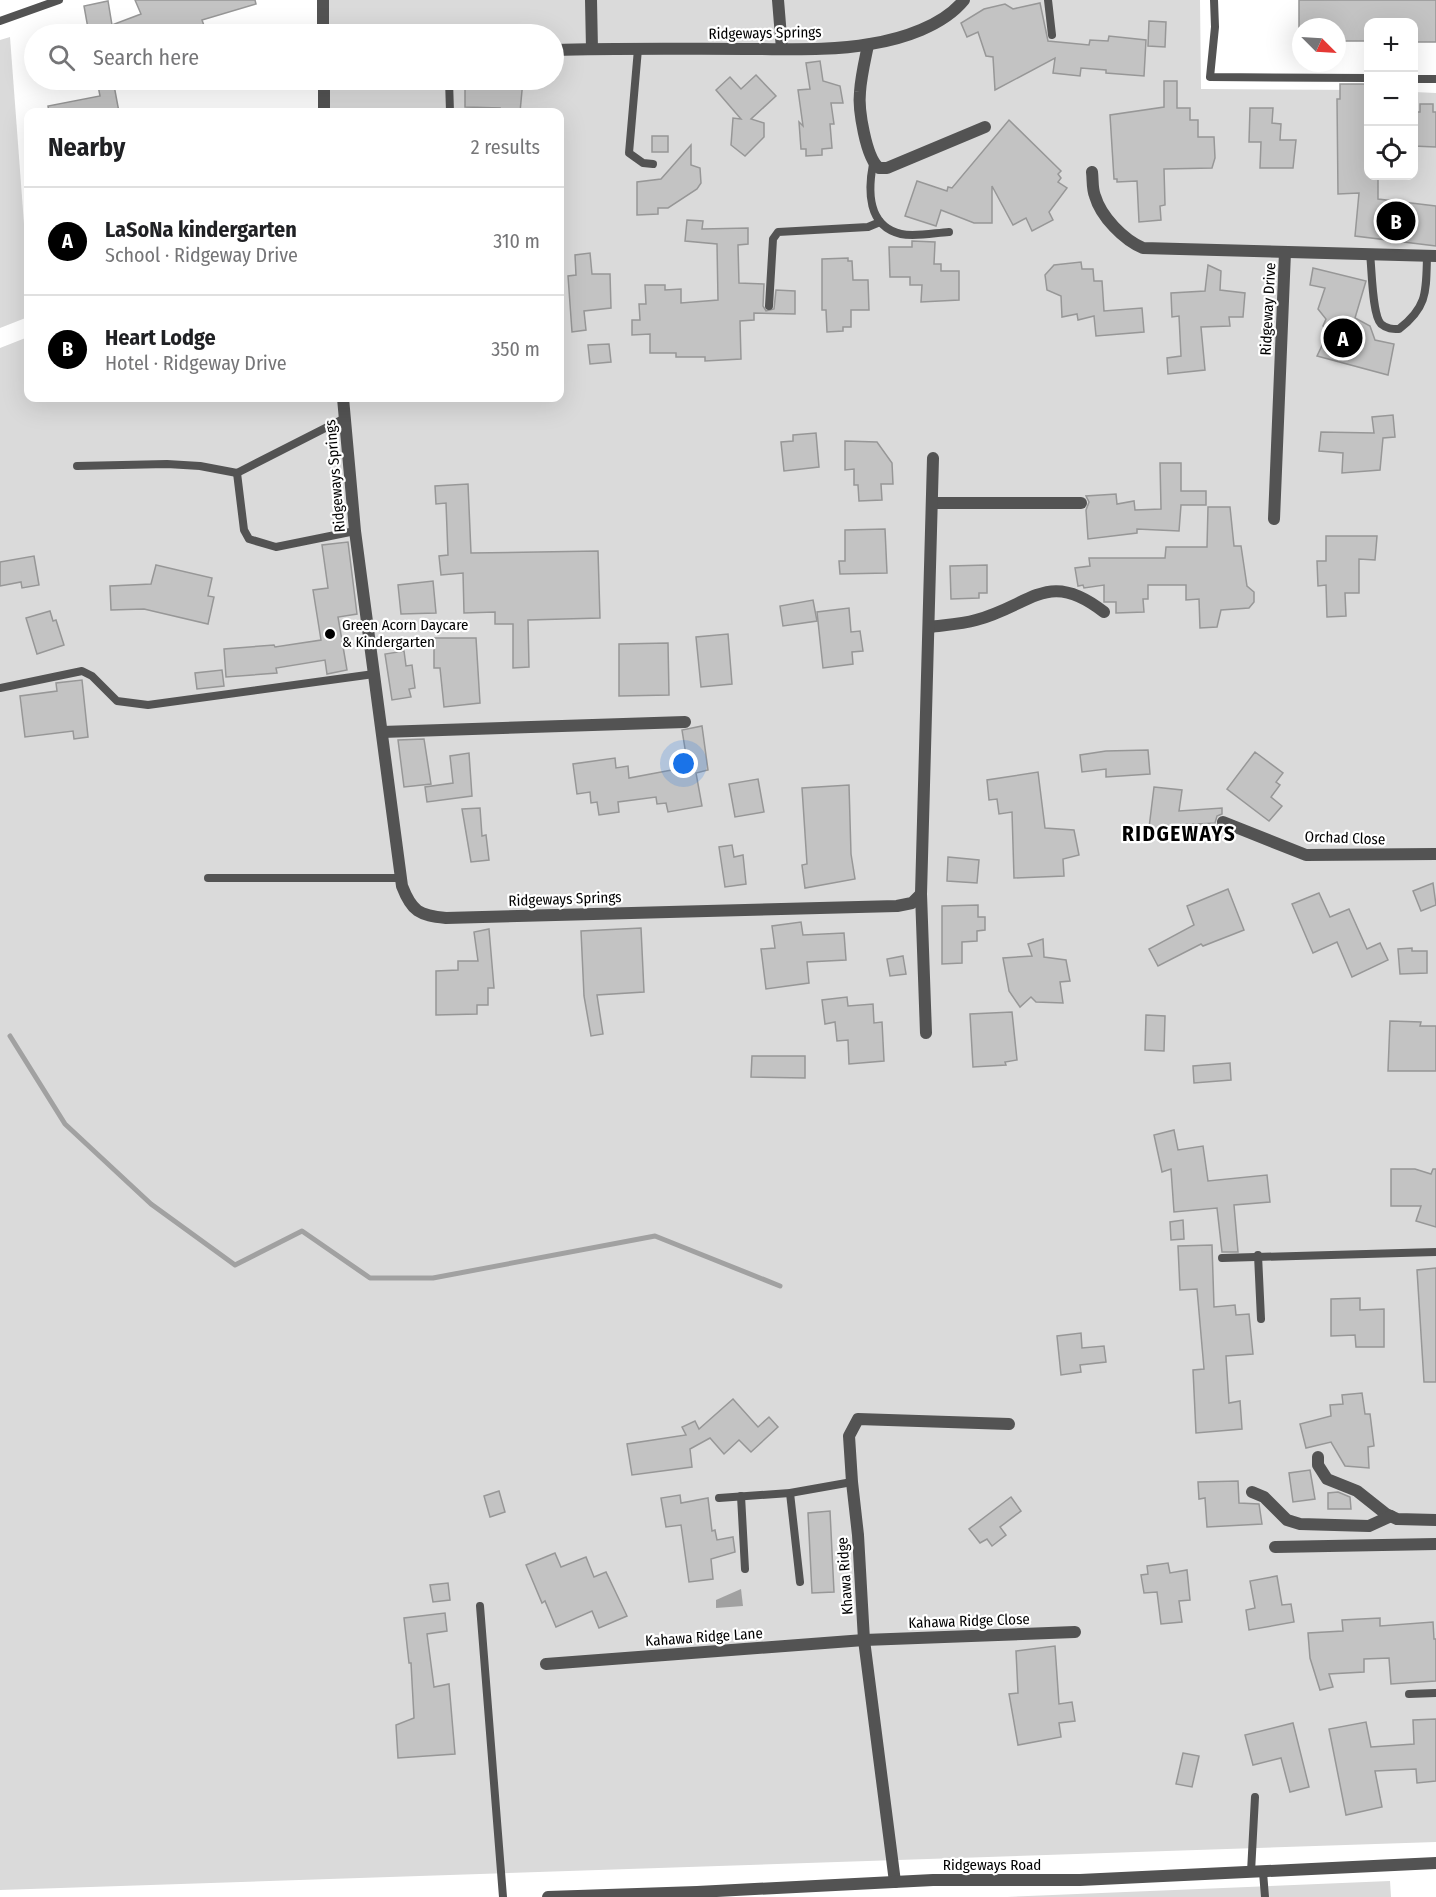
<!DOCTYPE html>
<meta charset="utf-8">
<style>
:root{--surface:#fff;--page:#f2f2f2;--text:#202124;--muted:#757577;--line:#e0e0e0;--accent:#000}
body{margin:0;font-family:"Fira Sans Condensed",sans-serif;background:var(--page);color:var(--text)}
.controls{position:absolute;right:18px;top:18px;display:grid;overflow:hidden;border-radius:12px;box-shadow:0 6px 24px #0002}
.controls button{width:54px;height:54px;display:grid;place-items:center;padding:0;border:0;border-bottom:2px solid var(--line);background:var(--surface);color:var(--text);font:30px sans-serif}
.compass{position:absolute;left:1292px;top:18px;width:54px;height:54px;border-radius:50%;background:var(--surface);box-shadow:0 6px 24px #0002;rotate:114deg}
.you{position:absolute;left:684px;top:764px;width:21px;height:21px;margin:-15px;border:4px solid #fff;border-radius:50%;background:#1a73e8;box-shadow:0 0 0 9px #1a73e833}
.badge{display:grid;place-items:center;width:39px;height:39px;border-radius:50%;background:var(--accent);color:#fff;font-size:20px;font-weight:700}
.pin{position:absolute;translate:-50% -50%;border:3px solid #fff;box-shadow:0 2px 6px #0006}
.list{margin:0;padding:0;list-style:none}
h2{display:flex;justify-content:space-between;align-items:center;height:78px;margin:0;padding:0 24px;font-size:26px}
h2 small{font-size:20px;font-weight:400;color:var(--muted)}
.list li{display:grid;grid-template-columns:39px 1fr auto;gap:18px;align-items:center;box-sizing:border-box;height:108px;padding:0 24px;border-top:2px solid var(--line)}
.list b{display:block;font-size:22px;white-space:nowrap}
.list p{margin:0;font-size:20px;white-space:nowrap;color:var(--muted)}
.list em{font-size:20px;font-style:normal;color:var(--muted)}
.icon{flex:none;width:33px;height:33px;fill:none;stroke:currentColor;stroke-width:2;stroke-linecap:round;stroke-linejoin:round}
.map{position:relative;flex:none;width:1436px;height:1897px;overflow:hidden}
.search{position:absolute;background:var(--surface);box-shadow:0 6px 24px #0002;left:24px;top:24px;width:540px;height:66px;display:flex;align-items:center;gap:15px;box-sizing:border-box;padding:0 21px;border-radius:33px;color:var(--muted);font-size:22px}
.panel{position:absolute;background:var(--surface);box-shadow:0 6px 24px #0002;left:24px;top:108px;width:540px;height:294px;border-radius:12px}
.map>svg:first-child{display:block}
.green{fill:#dadada}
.water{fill:#a1a1a1}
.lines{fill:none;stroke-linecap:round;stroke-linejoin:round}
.stream{stroke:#a1a1a1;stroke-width:5}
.building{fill:#c3c3c3;stroke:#979797;stroke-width:1.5}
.service{stroke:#535353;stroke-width:8}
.minor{stroke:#535353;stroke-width:12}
.poi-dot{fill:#000;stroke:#fff;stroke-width:2}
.labels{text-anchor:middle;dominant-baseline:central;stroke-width:4.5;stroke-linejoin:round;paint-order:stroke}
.street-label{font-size:15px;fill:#000;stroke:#fff}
.poi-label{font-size:15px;fill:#000;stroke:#fff;text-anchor:start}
.district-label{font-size:21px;font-weight:bold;letter-spacing:1.5px;fill:#000;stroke:#fff}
</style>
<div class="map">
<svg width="1436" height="1897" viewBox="0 0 1436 1897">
<rect width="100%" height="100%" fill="#fff"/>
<!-- green -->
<g class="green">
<polygon points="324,0 1200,0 1201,89 1368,90 1368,176 1414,176 1414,92 1436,93 1436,1842 0,1890 0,348 28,337 28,398 560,398 560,112 320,112 321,80 554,80 554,34 323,34"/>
<polygon points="10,37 28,277 28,317 0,328 0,40"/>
<polygon points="1390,1881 1391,1897 1007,1897"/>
</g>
<!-- water -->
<polygon class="water" points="741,1589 743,1606 716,1608 716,1600"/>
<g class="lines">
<!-- stream -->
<polyline class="stream" points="10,1036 65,1124 151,1204 235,1265 302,1231 370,1278 433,1278 655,1236 780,1286"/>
</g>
<!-- building -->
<g class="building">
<polygon points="135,0 255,0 256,4 202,20 207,34 174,34 172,28 155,34 89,34 84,6 108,1 112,25 141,14"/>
<polygon points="1299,0 1436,0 1436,42 1413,42 1413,22 1368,22 1368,41 1337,41 1337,27 1299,27"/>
<polygon points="1040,3 1048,41 1089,45 1090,40 1108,41 1109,36 1146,40 1144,76 1106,73 1106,70 1081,68 1080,76 1053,73 1055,58 995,90 993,57 986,56 978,32 967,37 961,23 984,9 1005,4 1013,9"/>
<polygon points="1149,21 1166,22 1165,47 1148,46"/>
<polygon points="820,61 823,81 840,86 843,103 831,103 834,124 830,124 832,148 822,149 822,155 806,156 806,149 801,149 799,122 803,126 798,90 810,89 806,63"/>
<polygon points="756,75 776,96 751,119 764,123 764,137 745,156 731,145 733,118 741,119 716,90 730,77 741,89"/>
<polygon points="97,80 113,80 119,112 49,112 48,106 100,96"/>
<polygon points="465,80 523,80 520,112 499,112 500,108 465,107"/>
<polygon points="1164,81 1177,81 1177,108 1190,108 1190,120 1198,120 1198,137 1214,137 1215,158 1212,168 1164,169 1165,205 1160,206 1161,220 1139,222 1137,181 1117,182 1117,179 1114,179 1110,115 1164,107"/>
<polygon points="1340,84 1366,84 1368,176 1378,176 1378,199 1436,206 1436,246 1355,236 1359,193 1338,194 1337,99 1340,99"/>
<polygon points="1420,104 1433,104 1433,112 1436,112 1436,147 1413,146 1413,112 1420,112"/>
<polygon points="1250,108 1273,108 1272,123 1281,124 1280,140 1296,140 1293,168 1260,168 1261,142 1249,142"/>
<polygon points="1009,120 1061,171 1058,174 1061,178 1058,182 1067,188 1049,212 1053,220 1032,231 1026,218 1013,225 992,186 992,223 974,223 941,210 936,226 905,216 917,181 947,191 948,187 952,188"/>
<rect x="652" y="136" width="16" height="16"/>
<polygon points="691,145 691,165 700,168 701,183 697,189 668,208 658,208 658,214 637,215 637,182 661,179"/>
<polygon points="687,220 703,221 702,229 748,228 748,244 738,245 739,283 764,284 763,306 766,311 774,309 776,290 795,291 795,314 754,313 754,320 740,321 741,359 705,361 705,357 676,357 676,353 650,353 650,334 632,335 632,320 640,320 639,304 646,304 645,285 665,285 665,290 681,289 681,303 718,300 717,244 685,241"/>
<polygon points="912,241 935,242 934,264 941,264 941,271 959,271 959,300 921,302 922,285 910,285 910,277 890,277 889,247 912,247"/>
<polygon points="590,253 592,274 610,274 611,308 584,311 586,330 572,332 568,276 576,275 575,255"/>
<polygon points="848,258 848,261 852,261 853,280 868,280 869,310 851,310 851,327 843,327 843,331 827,332 826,310 822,310 822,259"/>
<polygon points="1081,262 1082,269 1093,269 1094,281 1102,281 1104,311 1142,308 1144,332 1096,336 1094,316 1078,320 1077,314 1062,317 1061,296 1047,290 1045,275 1054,265"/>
<polygon points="1208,265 1221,271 1220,290 1245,293 1243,317 1229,317 1230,326 1201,327 1205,370 1168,374 1167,358 1181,356 1179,316 1172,317 1171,293 1205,291"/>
<polygon points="1313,268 1366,281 1355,318 1370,326 1375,340 1394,344 1388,375 1317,356 1328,333 1323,326 1326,319 1318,309 1325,288 1310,285"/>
<polygon points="609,344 611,362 590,364 588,345"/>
<polygon points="1393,415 1395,437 1383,438 1380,470 1342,473 1343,453 1319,451 1321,432 1374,433 1372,417"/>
<polygon points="816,433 819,467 784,471 781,442 793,441 793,435"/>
<polygon points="845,441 877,442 892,463 893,484 881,484 882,500 859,501 858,485 854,485 854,469 845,470"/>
<polygon points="1160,463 1181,463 1181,491 1206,491 1206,505 1181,505 1179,531 1137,529 1137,533 1088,539 1086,510 1089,502 1086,496 1116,494 1117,504 1134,501 1135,510 1161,509"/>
<polygon points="468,484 471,553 598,551 600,618 528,620 529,667 513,668 513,624 495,624 495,612 464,613 463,573 441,575 439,556 448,555 446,503 436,504 435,486"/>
<polygon points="1208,507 1230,507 1234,546 1241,546 1247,586 1254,592 1254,602 1249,608 1221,610 1217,627 1200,628 1199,599 1186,600 1186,585 1148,585 1148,599 1143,599 1144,612 1116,613 1116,602 1104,602 1104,585 1084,588 1083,585 1078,586 1075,568 1090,566 1089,558 1165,558 1166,547 1207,547"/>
<polygon points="885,529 887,573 840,574 839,561 845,561 845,530"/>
<polygon points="1326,536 1377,536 1375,560 1359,559 1359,593 1345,593 1346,616 1327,617 1326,585 1318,586 1317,561 1326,561"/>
<polygon points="348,542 357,614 338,617 347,670 327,674 325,660 276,668 277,673 226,677 224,649 274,645 275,647 321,640 313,590 328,588 322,545"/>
<polygon points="34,556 39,585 22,588 21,582 0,586 0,562"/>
<polygon points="156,565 212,578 208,596 214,597 208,624 144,609 111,610 110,586 151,584"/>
<polygon points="987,565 987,593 979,593 979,598 951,599 950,566"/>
<polygon points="433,581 436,613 401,614 398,585"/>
<polygon points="813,600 817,621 783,626 780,606"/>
<polygon points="849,608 851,632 860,631 863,651 852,652 853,664 823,668 817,612"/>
<polygon points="50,611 53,621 56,620 64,645 37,654 26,618"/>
<polygon points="728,634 732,684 701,687 696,637"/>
<polygon points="434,638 476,638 480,703 444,707 440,668 434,668"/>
<polygon points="668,643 669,695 619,696 619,644"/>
<polygon points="404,651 406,666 412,665 415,688 409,689 411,697 392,700 385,654"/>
<polygon points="222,670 224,686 197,689 195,673"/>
<polygon points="82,680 88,737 74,739 73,731 25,737 20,696 57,691 56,683"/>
<polygon points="702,726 708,770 696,773 702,806 668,812 666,803 657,804 656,797 618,802 619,812 599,815 597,802 591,803 590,792 577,794 573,764 615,758 616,768 628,766 629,778 688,767 682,730"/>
<polygon points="424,739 431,784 404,787 398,740"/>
<polygon points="1148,750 1150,774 1106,777 1106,769 1082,772 1080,755 1106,751"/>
<polygon points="1255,752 1283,773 1276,782 1280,785 1271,797 1282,806 1269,821 1227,789"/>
<polygon points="469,753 472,796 427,802 425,787 453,783 450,756"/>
<polygon points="1038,772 1045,828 1074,830 1079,855 1063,859 1064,876 1014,878 1012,812 999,814 997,799 989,800 987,780"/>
<polygon points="758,779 764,812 735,817 729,784"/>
<polygon points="849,785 851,854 855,879 805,888 802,865 807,864 802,788"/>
<polygon points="1154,787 1182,790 1179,811 1222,808 1222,814 1217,816 1215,823 1178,825 1176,840 1148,836"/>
<polygon points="480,808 482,836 486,835 489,860 471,862 462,809"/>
<polygon points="732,845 734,857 743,855 746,884 725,887 719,847"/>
<polygon points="948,857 979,860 977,883 947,881"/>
<polygon points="1433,883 1436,905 1421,911 1413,891"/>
<polygon points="1228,889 1244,930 1203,946 1201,944 1158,966 1149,949 1194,925 1187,906"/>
<polygon points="1319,893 1330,917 1349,909 1367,949 1380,943 1388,960 1352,977 1337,942 1313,953 1292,904"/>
<polygon points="978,905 978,917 985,917 985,930 977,931 977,941 962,942 962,963 942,964 942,906"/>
<polygon points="801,922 803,935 844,933 846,960 807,962 809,983 766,989 761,949 775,948 772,926"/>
<polygon points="641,928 644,992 597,995 603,1034 591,1036 584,996 581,931"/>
<polygon points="489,929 494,988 488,988 488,1005 477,1005 477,1014 436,1015 436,971 458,970 458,961 478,961 474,932"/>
<polygon points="1043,939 1044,957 1066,960 1070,981 1060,982 1063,1003 1036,1002 1031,997 1020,1007 1009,991 1003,958 1032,956 1028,944"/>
<polygon points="1412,948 1412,951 1427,951 1427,973 1400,974 1398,949"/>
<polygon points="903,956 906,974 890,976 887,959"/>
<polygon points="847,997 848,1006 873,1004 874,1023 882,1022 884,1061 849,1064 848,1040 837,1041 835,1022 825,1024 822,1000"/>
<polygon points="1012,1012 1017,1060 1005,1062 1006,1065 973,1067 970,1014"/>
<polygon points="1146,1015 1165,1016 1164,1051 1145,1050"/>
<polygon points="1390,1021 1421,1022 1420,1026 1436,1026 1436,1071 1388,1071"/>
<polygon points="752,1056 805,1056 805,1078 751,1077"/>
<polygon points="1230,1063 1231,1080 1194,1083 1193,1066"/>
<polygon points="1174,1130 1178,1150 1203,1146 1208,1181 1267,1175 1270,1202 1234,1205 1238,1252 1222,1252 1217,1208 1174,1212 1171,1169 1162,1172 1154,1135"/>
<polygon points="1391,1169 1415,1169 1431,1174 1433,1169 1436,1169 1436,1227 1416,1221 1421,1206 1391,1206"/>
<polygon points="1183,1220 1184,1239 1171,1240 1170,1222"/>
<polygon points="1212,1245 1214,1307 1235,1305 1236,1315 1249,1314 1253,1354 1226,1356 1229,1403 1240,1401 1242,1429 1196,1433 1193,1370 1204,1369 1197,1289 1180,1290 1178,1246"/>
<polygon points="1436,1268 1436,1382 1424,1382 1417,1270"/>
<polygon points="1360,1298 1360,1310 1384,1309 1384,1347 1356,1347 1355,1335 1331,1336 1331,1299"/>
<polygon points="1081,1333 1082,1348 1104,1346 1106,1362 1080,1365 1081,1372 1061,1375 1057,1336"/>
<polygon points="1362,1393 1365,1414 1370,1414 1374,1446 1368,1447 1369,1468 1345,1466 1331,1442 1306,1448 1300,1424 1331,1416 1330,1405 1343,1404 1342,1395"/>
<polygon points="733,1399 758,1427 769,1417 778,1427 751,1452 739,1440 724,1454 710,1438 690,1449 692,1467 632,1475 627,1444 686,1435 682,1427 695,1421 699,1429"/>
<polygon points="1310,1470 1315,1499 1293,1502 1289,1473"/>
<polygon points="1238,1481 1239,1503 1259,1504 1262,1524 1207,1527 1205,1498 1199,1499 1198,1482"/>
<polygon points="499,1491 505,1512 490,1517 484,1496"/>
<polygon points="1338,1492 1350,1497 1351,1509 1328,1509 1328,1493"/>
<polygon points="680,1495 681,1503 708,1498 712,1531 715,1530 717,1540 733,1537 735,1552 711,1559 713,1579 689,1582 681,1525 666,1527 661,1498"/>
<polygon points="1011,1497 1021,1511 1000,1527 1006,1535 992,1546 987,1539 980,1543 969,1529"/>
<polygon points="830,1511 834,1592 812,1593 808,1513"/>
<polygon points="555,1553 561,1567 586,1557 594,1577 606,1572 627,1616 599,1628 592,1611 556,1627 545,1601 542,1603 526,1565"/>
<polygon points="1168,1563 1170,1573 1187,1570 1190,1600 1179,1601 1182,1622 1161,1624 1157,1592 1144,1593 1141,1575 1148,1574 1147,1566"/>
<polygon points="1277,1576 1282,1605 1291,1604 1294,1622 1249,1630 1246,1610 1255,1608 1250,1581"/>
<polygon points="448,1583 450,1600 433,1602 430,1585"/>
<polygon points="445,1613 447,1631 427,1634 434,1687 449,1684 455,1754 398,1758 396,1725 414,1718 411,1663 409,1663 404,1618"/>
<polygon points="1380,1618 1380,1626 1433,1622 1434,1639 1436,1639 1436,1681 1391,1684 1389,1658 1364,1659 1364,1672 1329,1674 1333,1687 1320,1690 1310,1658 1308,1633 1343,1631 1342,1620"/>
<polygon points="1055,1646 1059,1704 1072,1702 1075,1721 1059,1723 1061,1737 1018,1745 1009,1694 1018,1693 1016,1651"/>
<polygon points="1436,1719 1436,1781 1417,1783 1416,1769 1375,1771 1382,1807 1346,1815 1329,1729 1366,1722 1371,1747 1414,1744 1413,1720"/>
<polygon points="1293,1723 1309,1787 1290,1792 1281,1758 1253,1765 1245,1735"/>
<polygon points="1183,1753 1199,1756 1192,1787 1176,1784"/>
</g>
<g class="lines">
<!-- service -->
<g class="service">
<polyline points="1048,0 1052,35"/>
<polyline points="1214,0 1215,27 1210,77 1368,78"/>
<polyline points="0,21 59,0"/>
<polyline points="638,49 629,153 643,163 653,164"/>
<polyline points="1414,79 1436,79"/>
<polyline points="449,80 450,112"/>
<path d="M 873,164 C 868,190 867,226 901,234 C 915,237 934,233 949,232"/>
<path d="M 1370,254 C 1372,269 1372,315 1381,324 C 1387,329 1392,329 1399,329 C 1428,307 1426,291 1427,256"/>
<polyline points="769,306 773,239 778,232 868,227 880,222"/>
<polyline points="77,466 167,464 200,466 237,473 345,418"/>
<polyline points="237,473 244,530 249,539 276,547 355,531"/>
<polyline points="0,688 82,671 92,676 117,701 148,705 374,674"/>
<polyline points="208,878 401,878"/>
<polyline points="1258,1255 1261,1319"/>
<polyline points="1222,1258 1436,1252"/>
<polyline points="790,1493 800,1582"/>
<polyline points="741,1496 745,1569"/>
<polyline points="719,1498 790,1493 852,1482"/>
<polyline points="480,1606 503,1897"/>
<polyline points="1409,1694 1436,1693"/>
<polyline points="1251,1872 1255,1797"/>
<polyline points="1263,1872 1265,1897"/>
</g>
<!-- minor -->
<g class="minor">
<polyline points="323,0 323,34"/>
<polyline points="591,0 592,49"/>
<polyline points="778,0 782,49"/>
<path d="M 868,45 C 865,60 861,76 860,92 C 858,109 866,158 879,168 L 887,168 L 985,127"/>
<path d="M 554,50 C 619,48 685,49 751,49 C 790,49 832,51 870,44 C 902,39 943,26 964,0"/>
<polyline points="324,80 324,112"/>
<path d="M 1092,172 C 1093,180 1092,189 1095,196 C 1101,217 1124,240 1143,248 L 1436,256"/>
<path d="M 343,398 L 355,531 L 402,886 C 412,912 419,915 446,918 L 897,906 L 912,903 L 921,894"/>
<polyline points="932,503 1081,503"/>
<polyline points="1274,519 1285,252"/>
<path d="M 930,627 C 945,625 962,624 976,620 C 1032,605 1048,568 1104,612"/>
<polyline points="382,732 685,722"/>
<polyline points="1223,822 1306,855 1436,854"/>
<polyline points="926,1033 921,894 933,458"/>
<polyline points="1318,1457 1318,1465 1327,1479 1357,1491 1386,1514 1397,1519 1436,1520"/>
<polyline points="1252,1492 1264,1497 1287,1520 1300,1524 1369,1526 1391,1516"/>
<polyline points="1275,1547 1436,1544"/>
<polyline points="546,1664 864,1640 1075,1632"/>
<polyline points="895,1882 864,1640 858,1535 852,1482 849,1436 858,1419 1009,1424"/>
<polyline points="548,1897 697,1892 933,1880 1080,1880 1436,1863"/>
</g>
</g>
<!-- markers -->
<circle class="poi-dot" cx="330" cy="634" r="6"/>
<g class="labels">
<!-- street labels -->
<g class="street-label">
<text transform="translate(765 33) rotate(-1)">Ridgeways Springs</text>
<text transform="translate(1268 309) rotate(-87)">Ridgeway Drive</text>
<text transform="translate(335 476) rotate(-95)">Ridgeways Springs</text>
<text transform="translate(1345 838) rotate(2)">Orchad Close</text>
<text transform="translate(565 899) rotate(-2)">Ridgeways Springs</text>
<text transform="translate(845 1576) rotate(-94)">Khawa Ridge</text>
<text transform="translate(969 1621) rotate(-2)">Kahawa Ridge Close</text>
<text transform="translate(704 1637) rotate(-4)">Kahawa Ridge Lane</text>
<text x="992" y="1865">Ridgeways Road</text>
</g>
<!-- poi labels -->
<g class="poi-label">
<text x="342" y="625">Green Acorn Daycare<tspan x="342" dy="17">&amp; Kindergarten</tspan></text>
</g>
<!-- district labels -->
<g class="district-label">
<text x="1179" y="834">RIDGEWAYS</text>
</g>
</g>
</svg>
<div class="controls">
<button>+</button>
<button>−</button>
<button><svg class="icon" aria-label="locate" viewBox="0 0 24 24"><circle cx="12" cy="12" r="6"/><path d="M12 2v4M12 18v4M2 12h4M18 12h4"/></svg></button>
</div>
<svg class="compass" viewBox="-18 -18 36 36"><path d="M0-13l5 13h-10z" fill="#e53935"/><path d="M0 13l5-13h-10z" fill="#757577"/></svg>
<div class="you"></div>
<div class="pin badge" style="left:1343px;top:338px">A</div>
<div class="pin badge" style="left:1396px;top:221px">B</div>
<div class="search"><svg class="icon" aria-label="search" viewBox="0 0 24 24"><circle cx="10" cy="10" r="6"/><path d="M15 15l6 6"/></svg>Search here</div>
<section class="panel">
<h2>Nearby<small>2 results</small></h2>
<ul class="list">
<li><span class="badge">A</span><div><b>LaSoNa kindergarten</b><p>School · Ridgeway Drive</p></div><em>310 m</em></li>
<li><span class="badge">B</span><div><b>Heart Lodge</b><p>Hotel · Ridgeway Drive</p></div><em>350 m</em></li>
</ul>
</section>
</div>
